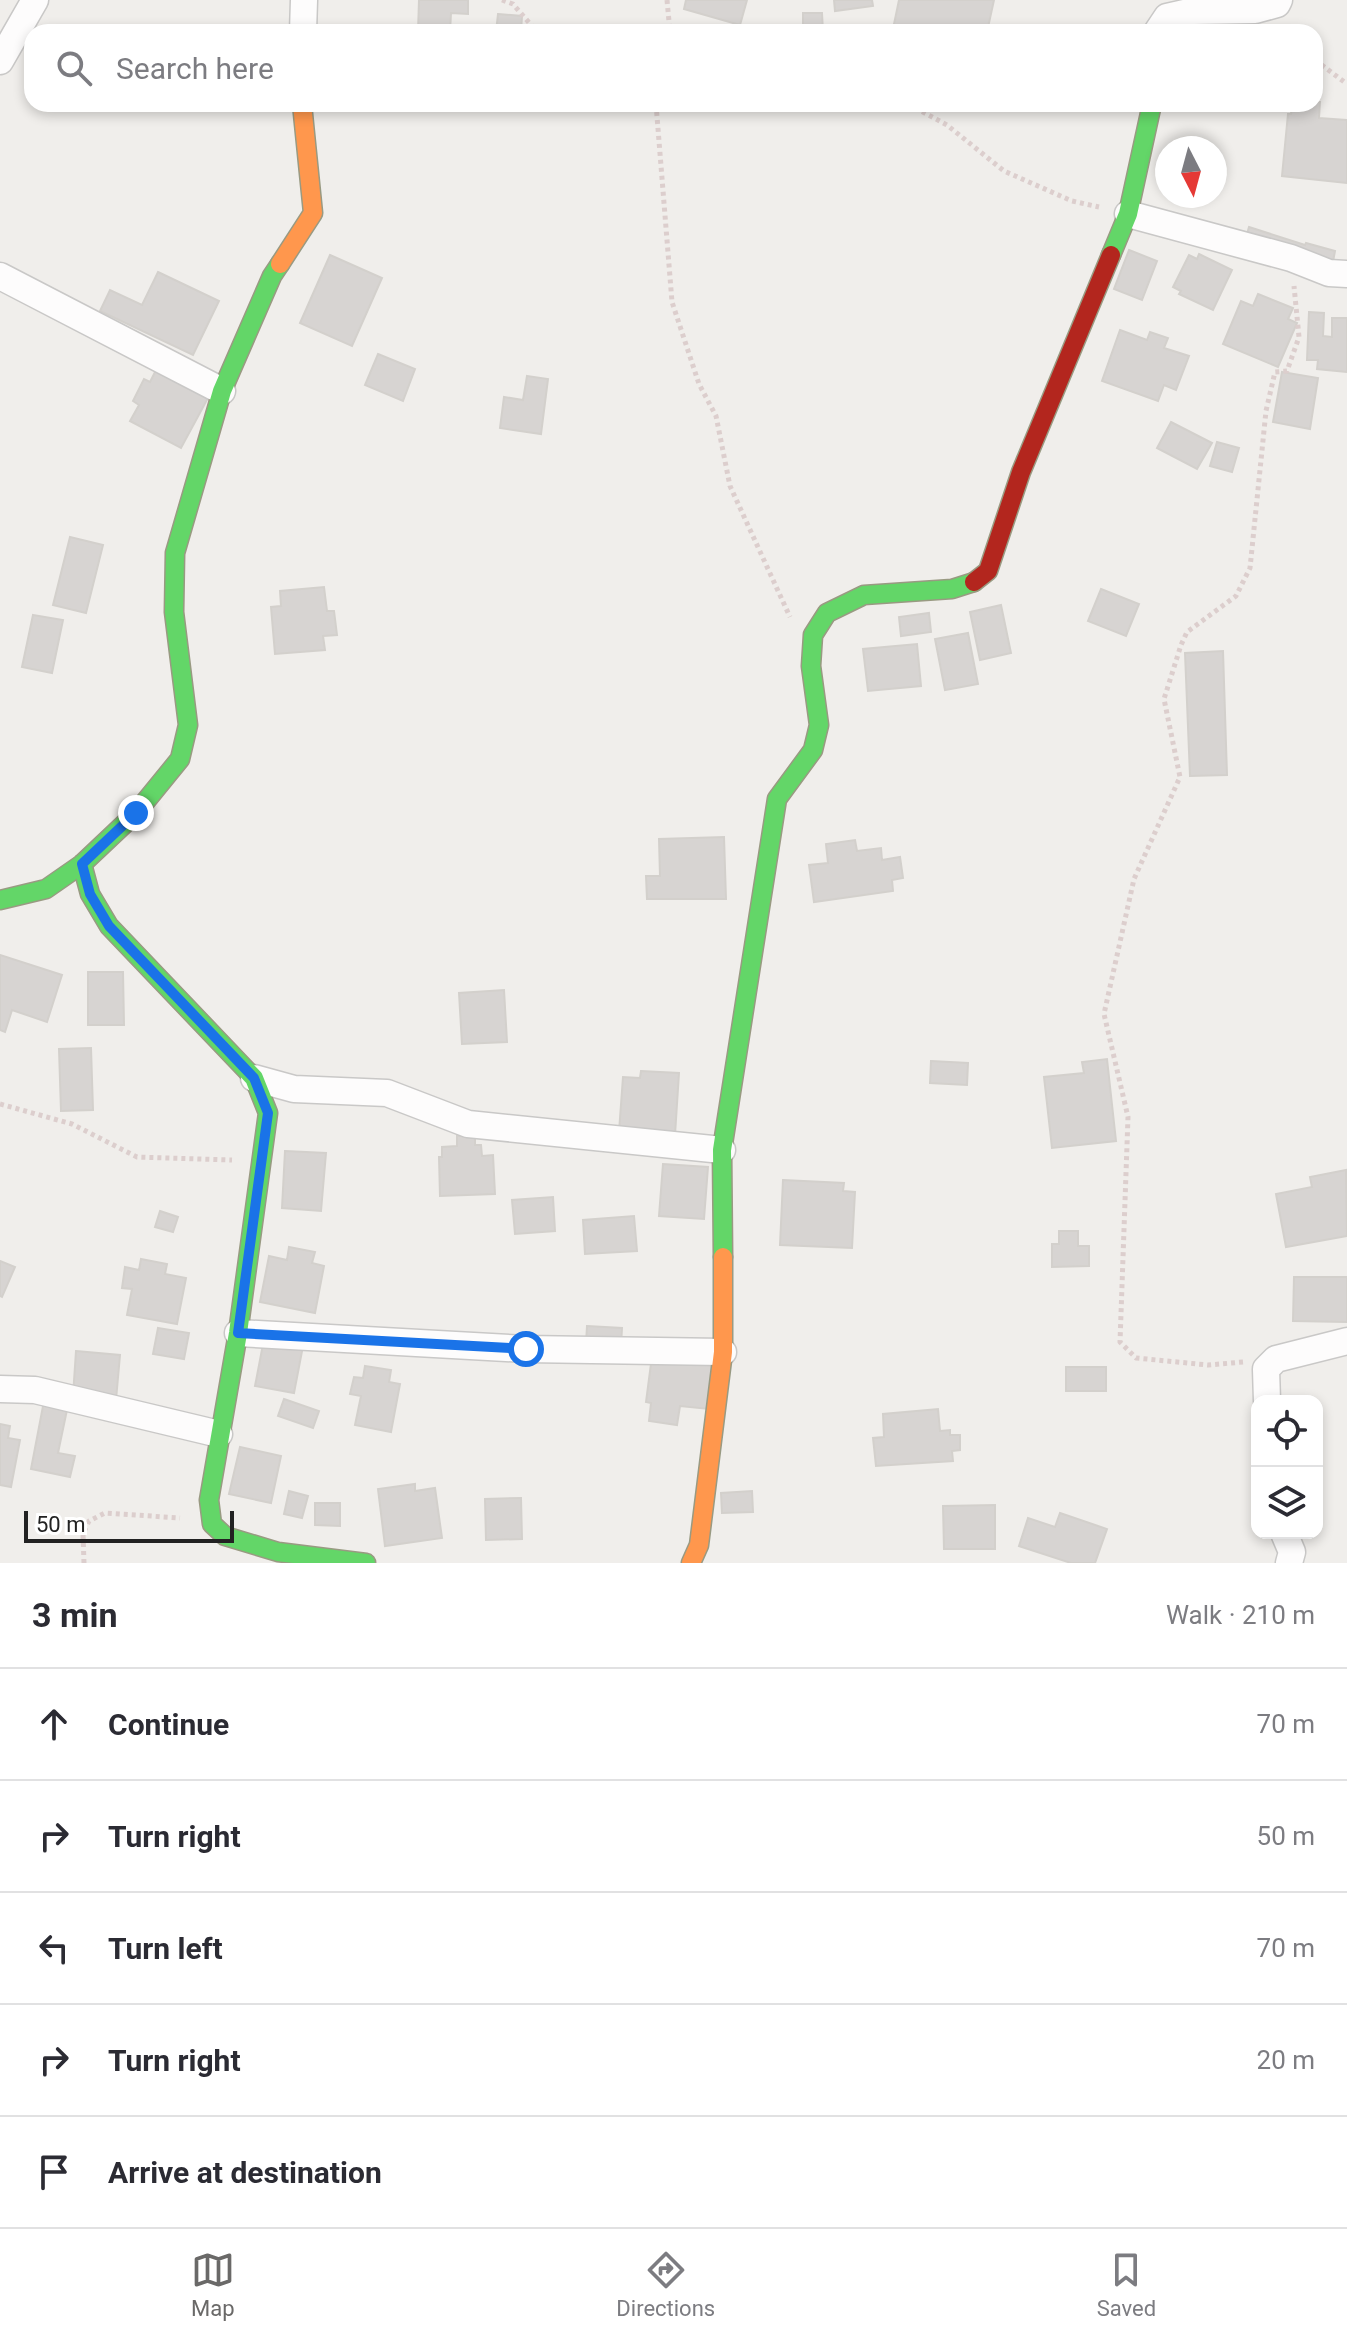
<!DOCTYPE html>
<meta charset="utf-8">
<style>
:root{--surface:#fff;--page:#f7f7f7;--text:#2b2b33;--muted:#7c7c81;--line:#e1e1e2;--accent:#6a6968}
body{margin:0;font-family:Roboto,sans-serif;background:var(--page);color:var(--text)}
.controls{position:absolute;right:24px;bottom:24px;display:grid;overflow:hidden;border-radius:16px;box-shadow:0 4px 12px #0003}
.controls button{width:72px;height:72px;display:grid;place-items:center;padding:0;border:0;border-bottom:2px solid var(--line);background:var(--surface);color:var(--text);font:40px sans-serif}
.compass{position:absolute;left:1155px;top:136px;width:72px;height:72px;border-radius:50%;background:var(--surface);box-shadow:0 4px 12px #0003;rotate:174deg}
.scale{position:absolute;left:24px;bottom:20px;width:210px;box-sizing:border-box;padding-left:8px;border:4px solid #222;border-top:0;font-size:22px;line-height:28px;white-space:nowrap;color:#222;-webkit-text-stroke:6px #fff;paint-order:stroke}
.stop{position:absolute;width:24px;height:24px;margin:-18px;border:6px solid #1a73e8;border-radius:50%;background:#fff}
.stop.end{background:#1a73e8;border-color:#fff;box-shadow:0 2px 8px #0008}
.list{margin:0;padding:0;list-style:none}
h2{display:flex;justify-content:space-between;align-items:center;height:104px;margin:0;padding:0 32px;font-size:34px}
h2 small{font-size:26px;font-weight:400;color:var(--muted)}
.list li{display:grid;grid-template-columns:52px 1fr auto;gap:24px;align-items:center;box-sizing:border-box;height:112px;padding:0 32px;border-top:2px solid var(--line)}
.list b{display:block;font-size:30px;white-space:nowrap}
.list em{font-size:26px;font-style:normal;color:var(--muted)}
.icon{flex:none;width:44px;height:44px;fill:none;stroke:currentColor;stroke-width:2;stroke-linecap:round;stroke-linejoin:round}
.map{position:relative;flex:none;width:1347px;height:1563px;overflow:hidden}
.search{position:absolute;background:var(--surface);box-shadow:0 4px 12px #0003;left:24px;right:24px;top:24px;height:88px;display:flex;align-items:center;gap:20px;box-sizing:border-box;padding:0 28px;border-radius:24px;color:var(--muted);font-size:30px}
.sheet{height:664px;background:var(--surface)}
nav{display:flex;justify-content:space-around;align-items:center;box-sizing:border-box;height:112px;border-top:2px solid var(--line);background:var(--surface);font-size:22px;color:var(--muted)}
nav a{display:grid;justify-items:center;gap:4px}
nav .on{color:var(--accent)}
.map>svg:first-child{display:block}
.building{fill:#d7d4d2;stroke:#d3d0cc;stroke-width:2}
.lines{fill:none;stroke-linecap:round;stroke-linejoin:round}
.street-casing{stroke:#c9c8c7;stroke-width:29}
.fast-casing{stroke:#999a82;stroke-width:21}
.slow-casing{stroke:#999a82;stroke-width:21}
.jam-casing{stroke:#999a82;stroke-width:21}
.path{stroke:#dccecd;stroke-width:5;stroke-dasharray:4 4;stroke-linecap:butt}
.street{stroke:#fdfcfc;stroke-width:26}
.fast{stroke:#63d668;stroke-width:18}
.slow{stroke:#ff974d;stroke-width:18}
.jam{stroke:#b3261e;stroke-width:18}
.route{stroke:#1a73e8;stroke-width:10}
</style>
<div class="map">
<svg width="1347" height="1563" viewBox="0 0 1347 1563">
<rect width="100%" height="100%" fill="#f0eeeb"/>
<!-- building -->
<g class="building">
<polygon points="419,0 468,0 468,14 451,13 450,32 418,32"/>
<polygon points="686,0 747,0 740,25 684,9"/>
<polygon points="834,0 872,0 873,6 835,11"/>
<polygon points="899,0 994,0 987,32 910,32 893,29"/>
<polygon points="803,13 822,13 823,32 803,32"/>
<polygon points="498,14 522,16 521,32 496,32"/>
<polygon points="1315,102 1320,102 1319,118 1347,120 1347,183 1282,176 1288,114 1291,114 1292,104 1315,104"/>
<polygon points="1249,227 1305,245 1306,243 1335,251 1332,267 1246,237"/>
<polygon points="1129,250 1157,261 1142,300 1114,289"/>
<polygon points="1199,254 1232,270 1213,310 1179,294 1181,291 1173,287 1189,255 1197,259"/>
<polygon points="330,255 382,278 352,346 300,323"/>
<polygon points="158,272 219,301 193,355 100,311 110,290 142,305"/>
<polygon points="1258,294 1293,308 1288,319 1297,323 1278,367 1223,344 1241,301 1253,306"/>
<polygon points="1309,312 1324,313 1323,336 1332,337 1332,318 1347,318 1347,372 1317,369 1318,360 1307,360"/>
<polygon points="1120,330 1147,340 1150,332 1168,338 1164,348 1189,356 1176,390 1164,385 1158,401 1102,381"/>
<polygon points="378,354 415,369 403,401 365,385"/>
<polygon points="156,370 208,398 181,448 130,421 139,405 133,401 144,379 150,382"/>
<polygon points="1282,372 1318,378 1310,429 1273,422"/>
<polygon points="527,376 548,379 541,434 500,428 504,397 523,400"/>
<polygon points="1171,422 1212,443 1197,469 1157,448"/>
<polygon points="1217,442 1239,448 1232,472 1210,466"/>
<polygon points="70,537 103,545 86,613 53,605"/>
<polygon points="324,587 327,611 334,611 337,635 323,636 325,650 275,654 271,607 281,606 280,591"/>
<polygon points="1101,589 1139,604 1126,636 1088,621"/>
<polygon points="1001,605 1011,653 980,660 970,612"/>
<polygon points="929,613 931,632 901,636 899,617"/>
<polygon points="33,615 63,620 52,673 22,667"/>
<polygon points="968,633 978,684 945,690 935,639"/>
<polygon points="917,644 921,686 868,691 863,649"/>
<polygon points="1223,651 1227,775 1190,776 1185,653"/>
<polygon points="724,837 726,899 647,899 646,876 660,876 659,839"/>
<polygon points="855,840 857,851 881,848 882,860 900,857 903,878 892,880 893,891 814,902 809,865 828,863 826,844"/>
<polygon points="0,955 62,975 47,1022 12,1010 5,1032 0,1030"/>
<polygon points="88,972 123,972 124,1025 88,1025"/>
<polygon points="504,990 507,1042 462,1044 459,993"/>
<polygon points="91,1048 93,1110 61,1111 59,1049"/>
<polygon points="1107,1059 1116,1141 1052,1148 1044,1077 1084,1073 1082,1062"/>
<polygon points="931,1061 968,1063 967,1085 930,1083"/>
<polygon points="641,1071 679,1073 675,1135 619,1132 623,1077 640,1078"/>
<polygon points="475,1135 475,1145 481,1145 482,1156 493,1155 495,1194 440,1196 439,1157 442,1157 442,1147 457,1146 457,1136"/>
<polygon points="285,1151 326,1153 321,1211 282,1208"/>
<polygon points="663,1164 708,1167 704,1219 659,1216"/>
<polygon points="1346,1170 1347,1236 1286,1247 1276,1194 1312,1187 1310,1177"/>
<polygon points="783,1180 844,1183 843,1191 855,1192 852,1248 780,1245"/>
<polygon points="553,1197 555,1231 515,1234 512,1200"/>
<polygon points="160,1211 178,1217 173,1232 155,1227"/>
<polygon points="634,1216 637,1251 585,1254 583,1220"/>
<polygon points="1059,1231 1078,1231 1078,1246 1089,1246 1089,1266 1052,1267 1052,1244 1059,1244"/>
<polygon points="289,1247 315,1252 312,1263 324,1266 315,1313 260,1302 269,1256 287,1260"/>
<polygon points="141,1259 167,1264 165,1274 186,1278 177,1324 127,1315 132,1289 122,1288 125,1267 139,1270"/>
<polygon points="0,1261 15,1267 2,1297 0,1296"/>
<polygon points="1294,1277 1347,1277 1347,1322 1293,1321"/>
<polygon points="587,1326 622,1328 621,1346 586,1344"/>
<polygon points="158,1328 189,1333 184,1359 153,1354"/>
<polygon points="264,1339 303,1346 294,1393 255,1386"/>
<polygon points="76,1351 120,1355 116,1400 73,1396"/>
<polygon points="652,1356 716,1365 709,1409 680,1406 677,1425 649,1421 651,1403 646,1402"/>
<polygon points="365,1366 391,1370 389,1382 400,1384 391,1432 355,1425 361,1396 350,1394 354,1377 363,1378"/>
<rect x="1066" y="1367" width="40" height="24"/>
<polygon points="284,1399 319,1411 313,1428 278,1416"/>
<polygon points="44,1401 68,1405 58,1453 75,1456 70,1477 31,1469"/>
<polygon points="938,1409 940,1431 950,1430 950,1435 960,1435 960,1450 952,1451 953,1461 876,1466 873,1438 884,1437 883,1414"/>
<polygon points="0,1424 10,1426 8,1438 20,1440 11,1487 0,1485"/>
<polygon points="240,1447 281,1456 271,1503 229,1494"/>
<polygon points="415,1484 415,1491 435,1488 442,1538 385,1546 378,1489"/>
<polygon points="289,1491 308,1496 302,1518 284,1514"/>
<polygon points="752,1491 753,1512 722,1513 721,1493"/>
<polygon points="521,1498 522,1539 486,1540 485,1499"/>
<polygon points="315,1503 340,1503 340,1526 315,1525"/>
<polygon points="995,1505 995,1549 944,1549 943,1506"/>
<polygon points="1060,1513 1107,1529 1095,1563 1071,1563 1019,1546 1028,1518 1055,1527"/>
</g>
<g class="lines">
<!-- street casing -->
<g class="street-casing">
<g id="street">
<polyline points="303,32 304,0"/>
<polyline points="1157,32 1167,17 1193,11 1255,10 1277,4 1279,0"/>
<polyline points="0,61 35,0"/>
<polyline points="1128,214 1291,258 1329,273 1347,274"/>
<polyline points="0,276 222,391"/>
<polyline points="254,1078 294,1089 387,1093 468,1124 722,1150"/>
<polyline points="238,1333 526,1349 723,1352"/>
<polyline points="0,1389 35,1390 219,1434"/>
<polyline points="1267,1401 1266,1369 1276,1359 1347,1341"/>
<polyline points="1284,1533 1292,1552 1289,1563"/>
</g>
</g>
<!-- fast casing -->
<g class="fast-casing">
<g id="fast">
<polyline points="1111,255 1128,214 1152,104"/>
<polyline points="82,864 90,894 109,926 254,1078 268,1113 238,1333 209,1500 212,1524 225,1536 278,1552 366,1563"/>
<polyline points="0,900 46,889 82,864 136,813 180,759 188,725 174,612 175,553 222,391 272,276 280,264"/>
<polyline points="723,1257 722,1150 777,799 813,750 819,725 811,666 813,635 827,613 864,595 952,589 974,582"/>
</g>
</g>
<!-- slow casing -->
<g class="slow-casing">
<g id="slow">
<polyline points="280,264 313,213 302,104"/>
<polyline points="691,1563 699,1545 723,1352 723,1257"/>
</g>
</g>
<!-- jam casing -->
<g class="jam-casing">
<polyline id="jam" points="974,582 988,571 1021,472 1111,255"/>
</g>
<!-- path -->
<g class="path">
<polyline points="502,0 513,4 537,32"/>
<polyline points="667,0 670,32"/>
<polyline points="1315,60 1347,84"/>
<polyline points="656,104 672,302 699,384 716,416 730,486 790,617"/>
<polyline points="908,104 947,125 1004,171 1072,201 1099,207"/>
<polyline points="0,1104 72,1124 137,1157 232,1160"/>
<polyline points="1243,1362 1208,1365 1136,1358 1120,1342 1128,1117 1104,1014 1134,879 1180,777 1164,699 1181,645 1187,632 1236,596 1250,568 1266,411 1275,372 1287,371 1299,337 1294,286"/>
<polyline points="84,1563 83,1534 89,1521 105,1513 180,1518"/>
</g>
<!-- street -->
<use href="#street" class="street"/>
<!-- fast -->
<use href="#fast" class="fast"/>
<!-- slow -->
<use href="#slow" class="slow"/>
<!-- jam -->
<use href="#jam" class="jam"/>
</g>
<g class="lines">
<!-- route -->
<polyline class="route" points="136,813 82,864 90,894 109,926 254,1078 268,1113 238,1333 526,1349"/>
</g>
</svg>
<div class="controls">
<button><svg class="icon" aria-label="locate" viewBox="0 0 24 24"><circle cx="12" cy="12" r="6"/><path d="M12 2v4M12 18v4M2 12h4M18 12h4"/></svg></button>
<button><svg class="icon" aria-label="layers" viewBox="0 0 24 24"><path d="M12 4l9 5-9 5-9-5zM3 14l9 5 9-5"/></svg></button>
</div>
<svg class="compass" viewBox="-18 -18 36 36"><path d="M0-13l5 13h-10z" fill="#e53935"/><path d="M0 13l5-13h-10z" fill="#7c7c81"/></svg>
<div class="scale">50 m</div>
<div class="stop" style="left:526px;top:1349px"></div>
<div class="stop end" style="left:136px;top:813px"></div>
<div class="search"><svg class="icon" aria-label="search" viewBox="0 0 24 24"><circle cx="10" cy="10" r="6"/><path d="M15 15l6 6"/></svg>Search here</div>
</div>
<section class="sheet">
<h2>3 min<small>Walk · 210 m</small></h2>
<ul class="list">
<li><svg class="icon" aria-label="ahead" viewBox="0 0 24 24"><path d="M12 20V5M6 11l6-6 6 6"/></svg><div><b>Continue</b></div><em>70 m</em></li>
<li><svg class="icon" aria-label="right" viewBox="0 0 24 24"><path d="M7 20v-9h11M14 6l5 5-5 5"/></svg><div><b>Turn right</b></div><em>50 m</em></li>
<li><svg class="icon" aria-label="left" viewBox="0 0 24 24"><path d="M17 20v-9H6M10 6l-5 5 5 5"/></svg><div><b>Turn left</b></div><em>70 m</em></li>
<li><svg class="icon" aria-label="right" viewBox="0 0 24 24"><path d="M7 20v-9h11M14 6l5 5-5 5"/></svg><div><b>Turn right</b></div><em>20 m</em></li>
<li><svg class="icon" aria-label="arrive" viewBox="0 0 24 24"><path d="M6 21V4h12l-3 4 3 4H6"/></svg><div><b>Arrive at destination</b></div></li>
</ul>
</section>
<nav>
<a class="on"><svg class="icon" aria-label="map" viewBox="0 0 24 24"><path d="M3 6l6-2 6 2 6-2v14l-6 2-6-2-6 2zM9 4v14M15 6v14"/></svg>Map</a>
<a><svg class="icon" aria-label="directions" viewBox="0 0 24 24"><path d="M12 3l9 9-9 9-9-9zM9 14v-3h6M13 9l2 2-2 2"/></svg>Directions</a>
<a><svg class="icon" aria-label="saved" viewBox="0 0 24 24"><path d="M7 4h10v16l-5-4-5 4z"/></svg>Saved</a>
</nav>
